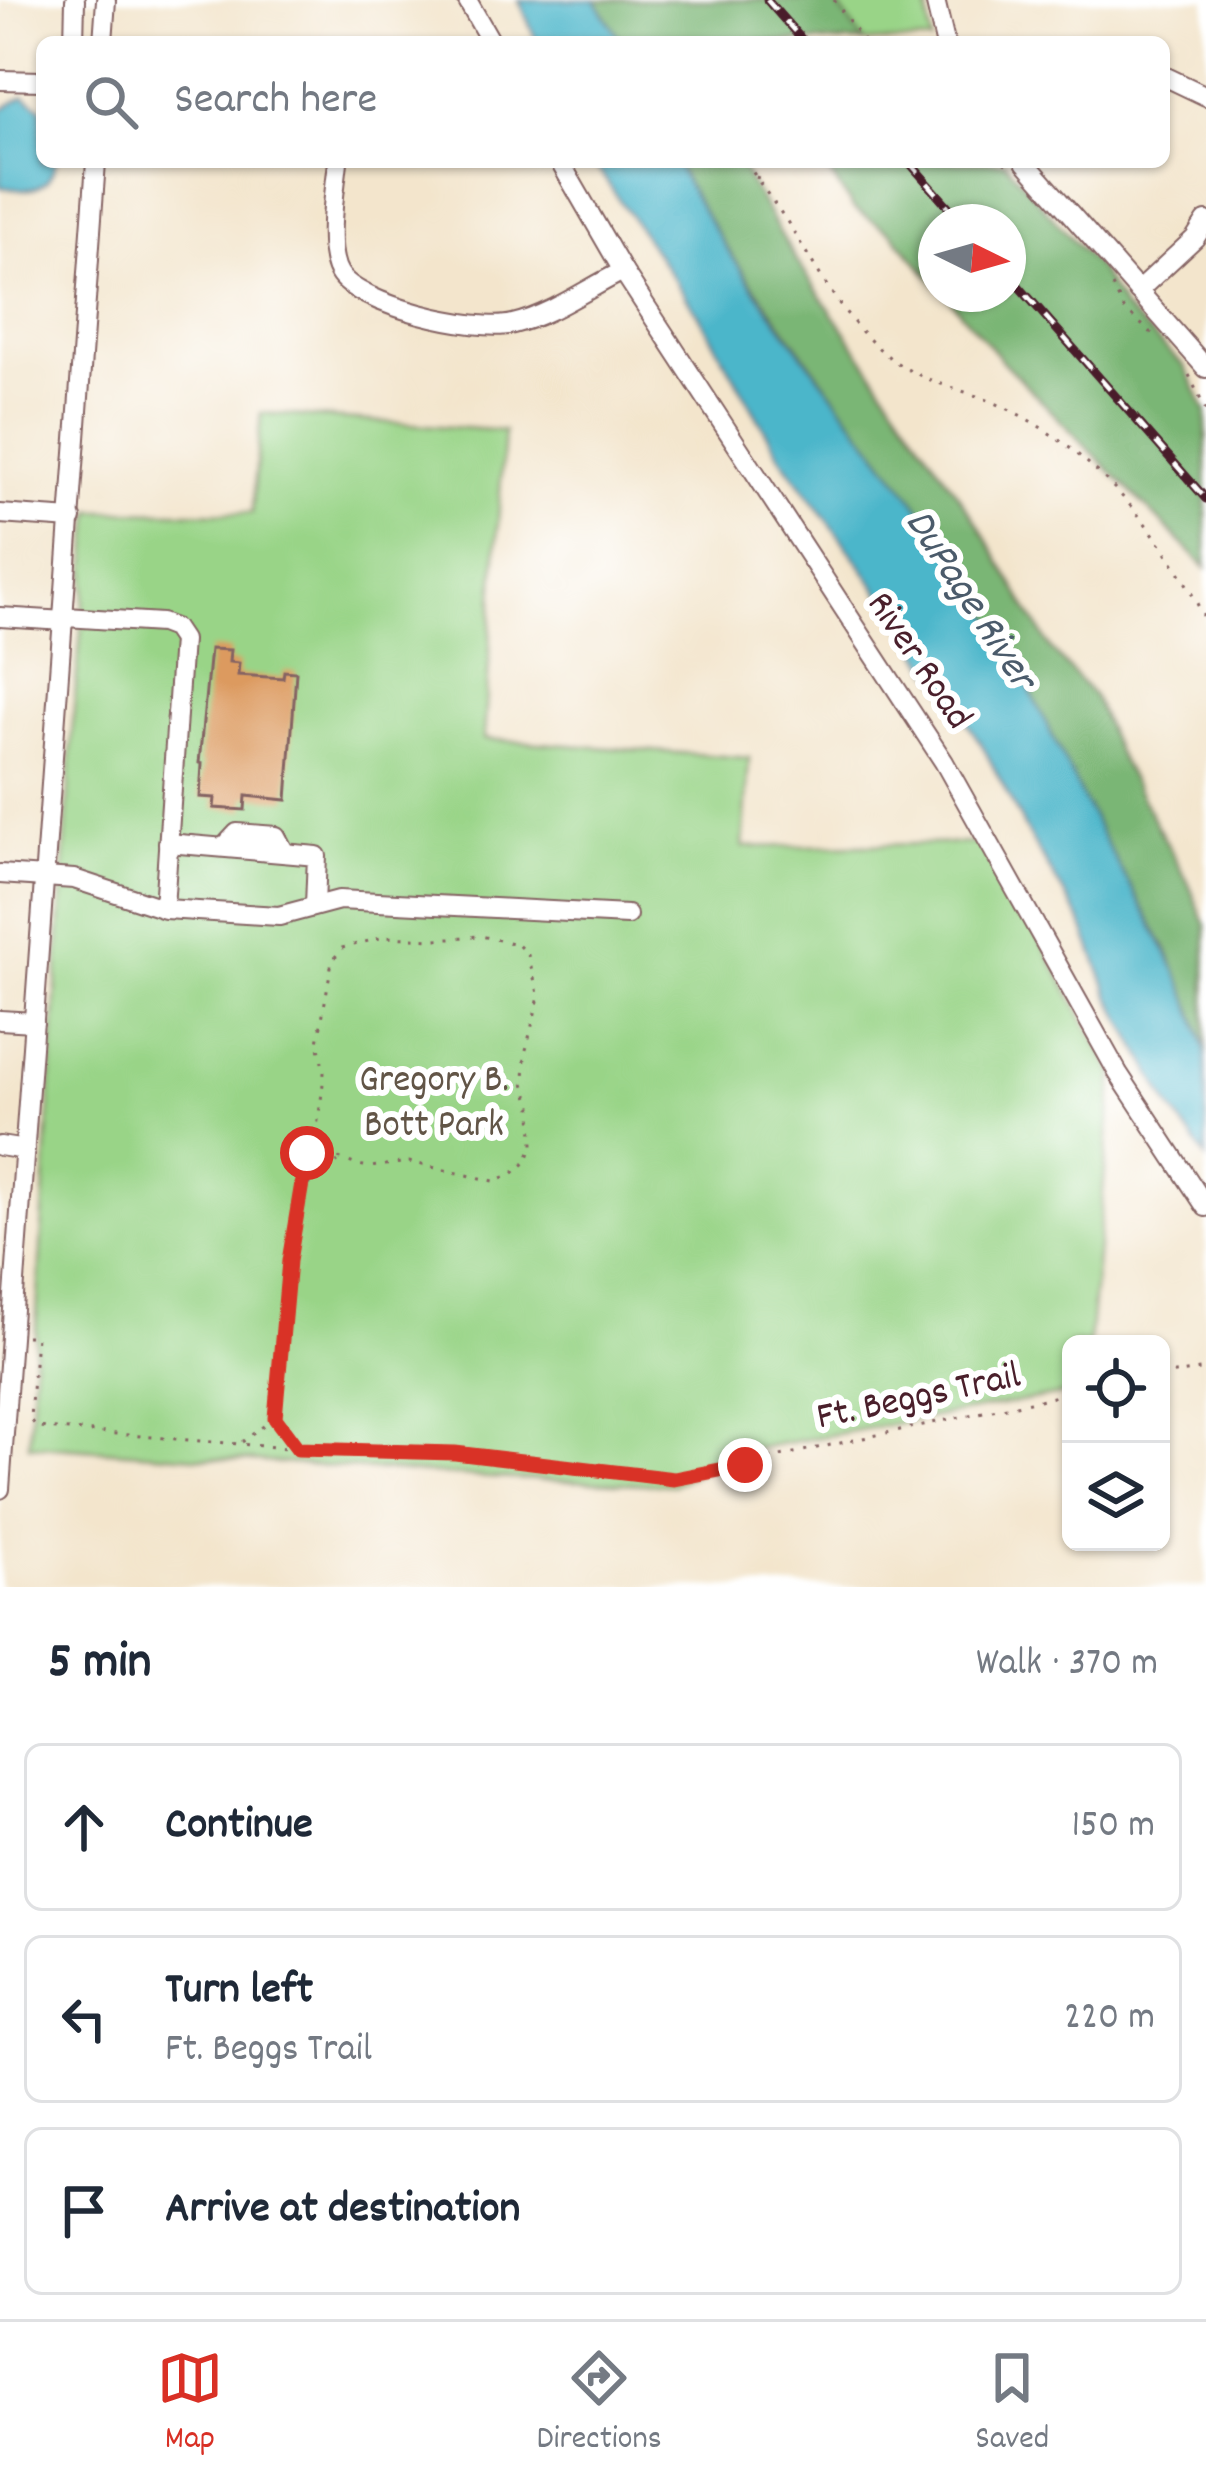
<!DOCTYPE html>
<meta charset="utf-8">
<style>
:root{--surface:#fff;--page:#f2f2f3;--text:#1f2937;--muted:#747a83;--line:#e0e1e3;--accent:#d93025}
body{margin:0;font-family:Dekko,sans-serif;background:var(--page);color:var(--text)}
.controls{position:absolute;right:36px;bottom:36px;display:grid;overflow:hidden;border-radius:18px;box-shadow:0 3px 9px #0004}
.controls button{width:108px;height:108px;display:grid;place-items:center;padding:0;border:0;border-bottom:3px solid var(--line);background:var(--surface);color:var(--text);font:60px sans-serif}
.compass{position:absolute;left:918px;top:204px;width:108px;height:108px;border-radius:50%;background:var(--surface);box-shadow:0 3px 9px #0004;rotate:95deg}
.stop{position:absolute;width:36px;height:36px;margin:-27px;border:9px solid #d93025;border-radius:50%;background:#fff}
.stop.end{background:#d93025;border-color:#fff;box-shadow:0 3px 12px #0008}
.list{margin:0;padding:0;list-style:none}
h2{display:flex;justify-content:space-between;align-items:center;height:156px;margin:0;padding:0 48px;font-size:51px}
h2 small{font-size:39px;font-weight:400;color:var(--muted)}
.list li{display:grid;grid-template-columns:78px 1fr auto;gap:36px;align-items:center;box-sizing:border-box;height:168px;margin:0 24px 24px;padding:0 24px;border:3px solid var(--line);border-radius:18px}
.list b{display:block;font-size:45px;white-space:nowrap}
.list p{margin:0;font-size:39px;white-space:nowrap;color:var(--muted)}
.list em{font-size:39px;font-style:normal;color:var(--muted)}
.icon{flex:none;width:66px;height:66px;fill:none;stroke:currentColor;stroke-width:2;stroke-linecap:round;stroke-linejoin:round}
.map{position:relative;flex:none;width:1206px;height:1587px;overflow:hidden}
.search{position:absolute;background:var(--surface);box-shadow:0 3px 9px #0004;left:36px;right:36px;top:36px;height:132px;display:flex;align-items:center;gap:30px;box-sizing:border-box;padding:0 42px;border-radius:18px;color:var(--muted);font-size:45px}
.sheet{height:732px;background:var(--surface)}
nav{display:flex;justify-content:space-around;align-items:center;box-sizing:border-box;height:168px;border-top:3px solid var(--line);background:var(--surface);font-size:33px;color:var(--muted)}
nav a{display:grid;justify-items:center;gap:6px}
nav .on{color:var(--accent)}
.map>svg:first-child{display:block}
.green{fill:#99d487;stroke:#727a59;stroke-width:3}
.forest{fill:#7ab674;stroke:#626a50;stroke-width:3}
.water{fill:#4cb6ca;stroke:#4b6a7a;stroke-width:3}
.building{fill:#dc9a5e}
.lines{fill:none;stroke-linecap:round;stroke-linejoin:round}
.minor-casing{stroke:#856463;stroke-width:22}
.path{stroke:#856463;stroke-width:3;stroke-dasharray:3 9;stroke-linecap:butt}
.minor{stroke:#fff;stroke-width:18}
.rail-casing{stroke:#4a1f2b;stroke-width:9}
.rail{stroke:#fff;stroke-width:4.5;stroke-dasharray:14;stroke-linecap:butt}
.route{stroke:#d93025;stroke-width:15}
.labels{text-anchor:middle;dominant-baseline:central;stroke-width:12;stroke-linejoin:round;paint-order:stroke}
.street-label{font-size:39px;fill:#4a1f2b;stroke:#fff}
.park-label{font-size:39px;fill:#625547;stroke:#fff}
.water-label{font-size:42px;font-style:italic;fill:#4b5b6b;stroke:#fff}
</style>
<div class="map">
<svg width="1206" height="1587" viewBox="0 0 1206 1587">
<rect width="100%" height="100%" fill="#fff"/>
<filter id="ink" filterUnits="userSpaceOnUse"><feTurbulence type="fractalNoise" baseFrequency=".00833" numOctaves="2"/><feDisplacementMap in="SourceGraphic" scale="24" xChannelSelector="R" yChannelSelector="G"/><feConvolveMatrix kernelMatrix="1 2 1 2 8 2 1 2 1" color-interpolation-filters="sRGB"/></filter>
<filter id="wash" filterUnits="userSpaceOnUse"><feTurbulence type="fractalNoise" baseFrequency=".004" numOctaves="4" result="noise"/><feDisplacementMap in="SourceGraphic" scale="48" xChannelSelector="R" yChannelSelector="G"/><feGaussianBlur stdDeviation="2.7" result="paint"/><feColorMatrix in="noise" values="0 0 0 0 0 0 0 0 0 0 0 0 0 0 0 0 0 1.4 0 .05"/><feComposite in="paint" operator="in"/></filter>
<g filter="url(#wash)">
<rect width="100%" height="100%" fill="#f3e5cc"/>
<!-- green -->
<g class="green">
<polygon points="799,0 926,0 932,42 837,42"/>
<polygon points="261,413 504,431 484,739 749,758 743,847 986,843 1114,1073 1089,1344 1071,1344 1071,1393 745,1450 673,1485 491,1478 29,1445 73,718 92,511 252,513"/>
</g>
<!-- forest -->
<g class="forest">
<polygon points="595,0 834,0 864,42 622,42"/>
<polygon points="675,162 738,162 796,260 978,524 1051,649 1094,697 1117,753 1188,882 1206,926 1206,1054 1168,952 1117,866 1054,746 1028,685 962,569 744,273 694,200"/>
<polygon points="822,162 1004,162 1007,165 1099,270 1124,309 1185,367 1206,411 1206,568 1004,363 945,294 1008,294 1008,222 936,222 936,284 892,233 854,209"/>
</g>
<!-- water -->
<g class="water">
<polygon points="519,0 595,0 622,42 537,42"/>
<path d="M 24,96 L 42,108 L 42,162 L 56,162 C 48,193 28,192 0,187 L 0,111 Z"/>
<path d="M 593,162 L 675,162 C 753,309 873,433 963,571 C 1017,653 1053,742 1098,828 C 1136,901 1185,968 1205,1049 C 1206,1081 1206,1124 1206,1158 L 1167,1102 L 1110,997 L 1082,923 L 1029,836 L 982,745 L 863,568 L 782,459 L 700,317 Z"/>
</g>
<g id="blocks">
<!-- building -->
<polygon class="building" points="210,649 230,650 229,662 239,663 238,675 283,678 284,671 296,672 287,800 246,796 245,810 214,808 215,798 200,797 202,764 199,763"/>
</g>
</g>
<g filter="url(#ink)">
<use href="#blocks" fill-opacity="0" stroke="#856463" stroke-width="3"/>
<g class="lines">
<!-- minor casing -->
<g class="minor-casing">
<g id="minor">
<polyline points="467,0 491,42"/>
<polyline points="935,0 945,42"/>
<polyline points="74,42 75,0"/>
<polyline points="103,42 106,0"/>
<polyline points="1164,76 1206,96"/>
<polyline points="0,80 42,81"/>
<path d="M 338,162 C 335,189 325,250 339,273 C 357,305 478,333 513,324 C 551,315 588,288 623,271"/>
<polyline points="560,162 623,271 944,762 1118,1073 1206,1207"/>
<polyline points="1025,162 1206,368"/>
<polyline points="1138,291 1195,238 1206,221"/>
<polyline points="0,514 72,519"/>
<polyline points="0,617 65,621"/>
<polyline points="66,617 161,623 174,628 182,640 164,908"/>
<polyline points="168,843 317,856 315,905"/>
<polyline points="224,847 237,833 276,836 285,853"/>
<polyline points="0,874 74,879 165,909 279,916 339,900 627,915"/>
<polyline points="0,1020 34,1022"/>
<polyline points="0,1146 25,1150"/>
<polyline points="0,1489 96,162"/>
</g>
</g>
<!-- path -->
<g class="path">
<polyline points="834,0 864,42"/>
<path d="M 747,162 C 759,184 774,202 788,223 C 820,273 844,323 893,360 C 926,384 965,389 1002,406 C 1090,447 1166,534 1206,622"/>
<polyline points="1004,162 1012,170"/>
<polyline points="757,179 761,162"/>
<polyline points="1112,286 1124,309 1156,337"/>
<polyline points="1189,375 1206,411"/>
<polyline points="298,1192 338,1162"/>
<polyline points="26,1336 36,1336 30,1418 35,1425 45,1428 298,1449 455,1453 674,1479 1071,1393"/>
<polyline points="1161,1376 1206,1369"/>
<polyline points="242,1442 273,1419"/>
<polyline points="297,1447 275,1418 298,1192 316,1134 322,1093 324,1073 318,1042 332,961 342,948 384,937 435,939 481,936 517,944 528,955 539,997 525,1054 524,1083 532,1106 533,1145 526,1162 512,1174 494,1181 409,1162 370,1167 357,1165 327,1154 316,1134"/>
</g>
<!-- minor -->
<use href="#minor" class="minor"/>
<!-- rail casing -->
<g class="rail-casing">
<g id="rail">
<polyline points="767,0 804,42"/>
<polyline points="909,162 962,222"/>
<polyline points="1008,274 1206,499"/>
</g>
</g>
<!-- rail -->
<use href="#rail" class="rail"/>
</g>
</g>
<g class="lines" filter="url(#ink)">
<!-- route -->
<polyline class="route" points="307,1153 289,1261 275,1418 298,1449 455,1453 674,1479 745,1465"/>
</g>
<g class="labels">
<!-- street labels -->
<g class="street-label">
<text transform="translate(917 662) rotate(56)">River Road</text>
<text transform="translate(919 1399) rotate(-12)">Ft. Beggs Trail</text>
</g>
<!-- park labels -->
<g class="park-label">
<text x="434" y="1082">Gregory B.<tspan x="434" dy="45">Bott Park</tspan></text>
</g>
<!-- water labels -->
<g class="water-label">
<text transform="translate(968 601) rotate(57)">DuPage River</text>
</g>
</g>
</svg>
<div class="controls">
<button><svg class="icon" aria-label="locate" viewBox="0 0 24 24"><circle cx="12" cy="12" r="6"/><path d="M12 2v4M12 18v4M2 12h4M18 12h4"/></svg></button>
<button><svg class="icon" aria-label="layers" viewBox="0 0 24 24"><path d="M12 4l9 5-9 5-9-5zM3 14l9 5 9-5"/></svg></button>
</div>
<svg class="compass" viewBox="-18 -18 36 36"><path d="M0-13l5 13h-10z" fill="#e53935"/><path d="M0 13l5-13h-10z" fill="#747a83"/></svg>
<div class="stop" style="left:307px;top:1153px"></div>
<div class="stop end" style="left:745px;top:1465px"></div>
<div class="search"><svg class="icon" aria-label="search" viewBox="0 0 24 24"><circle cx="10" cy="10" r="6"/><path d="M15 15l6 6"/></svg>Search here</div>
</div>
<section class="sheet">
<h2>5 min<small>Walk · 370 m</small></h2>
<ul class="list">
<li><svg class="icon" aria-label="ahead" viewBox="0 0 24 24"><path d="M12 20V5M6 11l6-6 6 6"/></svg><div><b>Continue</b></div><em>150 m</em></li>
<li><svg class="icon" aria-label="left" viewBox="0 0 24 24"><path d="M17 20v-9H6M10 6l-5 5 5 5"/></svg><div><b>Turn left</b><p>Ft. Beggs Trail</p></div><em>220 m</em></li>
<li><svg class="icon" aria-label="arrive" viewBox="0 0 24 24"><path d="M6 21V4h12l-3 4 3 4H6"/></svg><div><b>Arrive at destination</b></div></li>
</ul>
</section>
<nav>
<a class="on"><svg class="icon" aria-label="map" viewBox="0 0 24 24"><path d="M3 6l6-2 6 2 6-2v14l-6 2-6-2-6 2zM9 4v14M15 6v14"/></svg>Map</a>
<a><svg class="icon" aria-label="directions" viewBox="0 0 24 24"><path d="M12 3l9 9-9 9-9-9zM9 14v-3h6M13 9l2 2-2 2"/></svg>Directions</a>
<a><svg class="icon" aria-label="saved" viewBox="0 0 24 24"><path d="M7 4h10v16l-5-4-5 4z"/></svg>Saved</a>
</nav>
